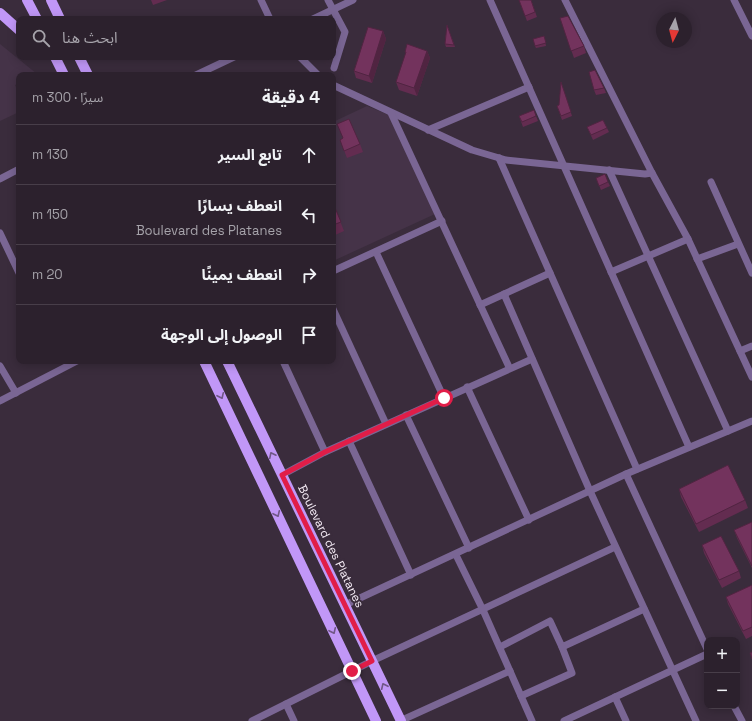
<!DOCTYPE html>
<html lang="ar">
<meta charset="utf-8">
<style>
:root{--surface:#2c212d;--page:#342935;--text:#f1f3f6;--muted:#a6a3aa;--line:#483e49}
body{margin:0;font-family:"Space Grotesk","Noto Sans Arabic",sans-serif;background:var(--page);color:var(--text);direction:rtl}
.controls{position:absolute;right:12px;bottom:12px;display:grid;overflow:hidden;border-radius:8px;box-shadow:0 2px 10px #0003}
.controls button{width:36px;height:36px;display:grid;place-items:center;padding:0;border:0;border-bottom:1px solid var(--line);background:var(--surface);color:var(--text);font:20px sans-serif}
.compass{position:absolute;left:656px;top:12px;width:36px;height:36px;border-radius:50%;background:var(--surface);box-shadow:0 2px 10px #0003;rotate:186deg}
.stop{position:absolute;width:12px;height:12px;margin:-9px;border:3px solid #e11d48;border-radius:50%;background:#fff}
.stop.end{background:#e11d48;border-color:#fff;box-shadow:0 1px 4px #0008}
.list{margin:0;padding:0;list-style:none}
h2{display:flex;justify-content:space-between;align-items:center;height:52px;margin:0;padding:0 16px;font-size:17px}
h2 small{font-size:13px;font-weight:400;color:var(--muted)}
.list li{display:grid;grid-template-columns:26px 1fr auto;gap:12px;align-items:center;box-sizing:border-box;height:60px;padding:0 16px;border-top:1px solid var(--line)}
.list b{display:block;font-size:15px;white-space:nowrap}
.list p{margin:0;font-size:13px;white-space:nowrap;color:var(--muted)}
.list em{font-size:13px;font-style:normal;color:var(--muted)}
.icon{flex:none;width:22px;height:22px;fill:none;stroke:currentColor;stroke-width:2;stroke-linecap:round;stroke-linejoin:round}
.map{position:relative;flex:none;width:752px;height:721px;overflow:hidden;direction:ltr}
.search{position:absolute;background:var(--surface);box-shadow:0 2px 10px #0003;left:16px;top:16px;width:320px;height:44px;display:flex;align-items:center;gap:10px;box-sizing:border-box;padding:0 14px;border-radius:8px;color:var(--muted);font-size:15px}
.panel{position:absolute;background:var(--surface);box-shadow:0 2px 10px #0003;left:16px;top:72px;width:320px;height:292px;border-radius:8px;direction:rtl}
.map>svg:first-child{display:block}
.built{fill:#453348}
.lines{fill:none;stroke-linecap:round;stroke-linejoin:round}
.minor{stroke:#7a6694;stroke-width:7}
.primary{stroke:#c197f7;stroke-width:10}
.wall{fill:#632c50}
.shaded-wall{fill:#502441}
.building{fill:#73335d;stroke:#502441}
.oneway{stroke:#705787}
.route{stroke:#e11d48;stroke-width:5}
.labels{text-anchor:middle;dominant-baseline:central;stroke-width:4;stroke-linejoin:round;paint-order:stroke}
.street-label{font-size:12px;fill:#f6edf7;stroke:#3a2c3c}
</style>
<div class="map">
<svg width="752" height="721" viewBox="0 0 752 721">
<rect width="100%" height="100%" fill="#3a2c3c"/>
<!-- built -->
<g class="built">
<polygon points="0,44 37,74 19,75 19,83 15,85 19,94 19,112 0,121"/>
<polygon points="367,106 389,115 435,214 333,261 333,122"/>
</g>
<g class="lines">
<!-- minor -->
<g class="minor">
<polyline points="261,0 270,19"/>
<polyline points="328,0 345,32 334,68"/>
<polyline points="490,0 689,447"/>
<polyline points="565,0 652,173 688,239 752,377"/>
<polyline points="734,0 752,36"/>
<polyline points="313,19 353,0"/>
<polyline points="300,57 318,75"/>
<polyline points="196,75 234,57"/>
<polyline points="333,85 472,150 506,160 645,174 652,173"/>
<polyline points="391,113 509,367"/>
<polyline points="428,130 529,87"/>
<polyline points="499,158 637,469"/>
<polyline points="609,170 728,431"/>
<polyline points="0,179 19,169"/>
<polyline points="711,182 752,273"/>
<polyline points="0,233 19,273"/>
<polyline points="376,252 444,398"/>
<polyline points="697,259 738,244"/>
<polyline points="333,271 442,221"/>
<polyline points="611,272 688,239"/>
<polyline points="504,294 590,491 696,721"/>
<polyline points="480,305 550,273"/>
<polyline points="333,309 386,424"/>
<polyline points="740,351 752,346"/>
<polyline points="283,361 325,452"/>
<polyline points="0,366 16,393"/>
<polyline points="467,387 529,520"/>
<polyline points="0,401 77,361"/>
<polyline points="406,415 469,548"/>
<polyline points="349,441 411,575"/>
<polyline points="626,474 707,649"/>
<polyline points="282,475 325,452 532,359"/>
<polyline points="456,555 483,610 532,721"/>
<polyline points="345,605 626,474 752,421"/>
<polyline points="500,647 550,621 562,647 644,609"/>
<polyline points="521,696 572,673 562,647"/>
<polyline points="615,697 626,721"/>
<polyline points="286,704 294,721"/>
<polyline points="734,706 742,721"/>
<polyline points="252,721 372,661 615,547"/>
<polyline points="400,721 510,671"/>
<polyline points="564,721 707,654"/>
</g>
<!-- primary -->
<g class="primary">
<polyline points="27,0 37,19"/>
<polyline points="51,0 60,19"/>
<polyline points="0,13 19,30"/>
<polyline points="55,57 64,75"/>
<polyline points="79,57 88,75"/>
<polyline points="204,361 376,721"/>
<polyline points="227,361 401,721"/>
</g>
</g>
<!-- wall -->
<g class="wall">
<polygon points="151,0 167,0 153,5"/>
<polygon points="519,0 531,0 537,17 527,21"/>
<polygon points="560,18 584,46 586,53 574,58"/>
<polygon points="447,25 455,47 446,47 445,44"/>
<polygon points="383,31 386,39 372,83 356,78 354,71"/>
<polygon points="544,36 546,46 536,48 535,46"/>
<polygon points="427,51 430,58 417,96 399,90 396,82 406,55 405,52"/>
<polygon points="561,82 572,116 562,120 557,106 559,105"/>
<polygon points="604,88 606,93 596,95 594,90"/>
<polygon points="519,116 536,116 538,121 523,127"/>
<polygon points="337,124 360,144 363,152 347,158 340,140 343,138"/>
<polygon points="587,127 607,128 609,132 593,140"/>
<polygon points="596,178 608,182 610,186 601,190"/>
<polygon points="333,203 344,231 333,236 335,242 333,243"/>
<polygon points="679,489 745,500 748,508 699,532 681,497"/>
<polygon points="752,522 752,568 737,538 734,530"/>
<polygon points="702,545 739,571 741,578 722,588 704,553"/>
<polygon points="752,585 752,636 746,639 728,604 726,597"/>
</g>
<!-- shaded-wall -->
<g class="shaded-wall">
<polygon points="383,31 386,39 372,83 369,76"/>
<polygon points="427,51 430,58 417,96 414,88"/>
</g>
<!-- building -->
<g class="building">
<polygon points="519,0 531,0 535,12 525,16"/>
<polygon points="568,16 584,46 571,51 560,18"/>
<polygon points="447,25 454,45 445,44"/>
<polygon points="368,27 383,31 369,76 354,71"/>
<polygon points="544,36 546,43 535,46 533,39"/>
<polygon points="407,44 427,51 414,88 396,82 406,52 405,52"/>
<polygon points="595,70 604,88 594,90 589,72"/>
<polygon points="279,73 282,75 275,75"/>
<polygon points="561,82 571,112 561,116 557,106 559,105"/>
<polygon points="534,110 536,116 522,122 519,116"/>
<polygon points="349,119 360,144 344,151 340,140 343,138 337,124"/>
<polygon points="603,120 607,128 591,135 587,127"/>
<polygon points="605,174 608,182 599,186 596,178"/>
<polygon points="333,203 341,222 333,225"/>
<polygon points="728,465 745,500 696,524 679,489"/>
<polygon points="752,522 752,566 734,530"/>
<polygon points="721,536 739,571 719,580 702,545"/>
<polygon points="752,585 752,627 743,631 726,597"/>
<polygon points="752,652 752,659 750,653"/>
</g>
<!-- one-way arrows -->
<defs><path id="oneway-chevron" d="M-2-3.5L2.5 0L-2 3.5" fill="none" stroke-width="1.6" stroke-linecap="round" stroke-linejoin="round"/></defs>
<g class="oneway">
<use href="#oneway-chevron" transform="translate(221 396) rotate(65)"/>
<use href="#oneway-chevron" transform="translate(272 455) rotate(-116)"/>
<use href="#oneway-chevron" transform="translate(277 514) rotate(65)"/>
<use href="#oneway-chevron" transform="translate(333 631) rotate(65)"/>
<use href="#oneway-chevron" transform="translate(384 686) rotate(-115)"/>
</g>
<g class="lines">
<!-- route -->
<polyline class="route" points="352,671 372,661 282,475 325,452 444,398"/>
</g>
<g class="labels">
<!-- street labels -->
<g class="street-label">
<text transform="translate(331 546) rotate(64)">Boulevard des Platanes</text>
</g>
</g>
</svg>
<div class="controls">
<button>+</button>
<button>−</button>
</div>
<svg class="compass" viewBox="-18 -18 36 36"><path d="M0-13l5 13h-10z" fill="#e53935"/><path d="M0 13l5-13h-10z" fill="#a6a3aa"/></svg>
<div class="stop" style="left:444px;top:398px"></div>
<div class="stop end" style="left:352px;top:671px"></div>
<div class="search"><svg class="icon" aria-label="search" viewBox="0 0 24 24"><circle cx="10" cy="10" r="6"/><path d="M15 15l6 6"/></svg>ابحث هنا</div>
<section class="panel">
<h2>4 دقيقة<small>سيرًا · 300 m</small></h2>
<ul class="list">
<li><svg class="icon" aria-label="ahead" viewBox="0 0 24 24"><path d="M12 20V5M6 11l6-6 6 6"/></svg><div><b>تابع السير</b></div><em>130 m</em></li>
<li><svg class="icon" aria-label="left" viewBox="0 0 24 24"><path d="M17 20v-9H6M10 6l-5 5 5 5"/></svg><div><b>انعطف يسارًا</b><p>Boulevard des Platanes</p></div><em>150 m</em></li>
<li><svg class="icon" aria-label="right" viewBox="0 0 24 24"><path d="M7 20v-9h11M14 6l5 5-5 5"/></svg><div><b>انعطف يمينًا</b></div><em>20 m</em></li>
<li><svg class="icon" aria-label="arrive" viewBox="0 0 24 24"><path d="M6 21V4h12l-3 4 3 4H6"/></svg><div><b>الوصول إلى الوجهة</b></div></li>
</ul>
</section>
</div>
